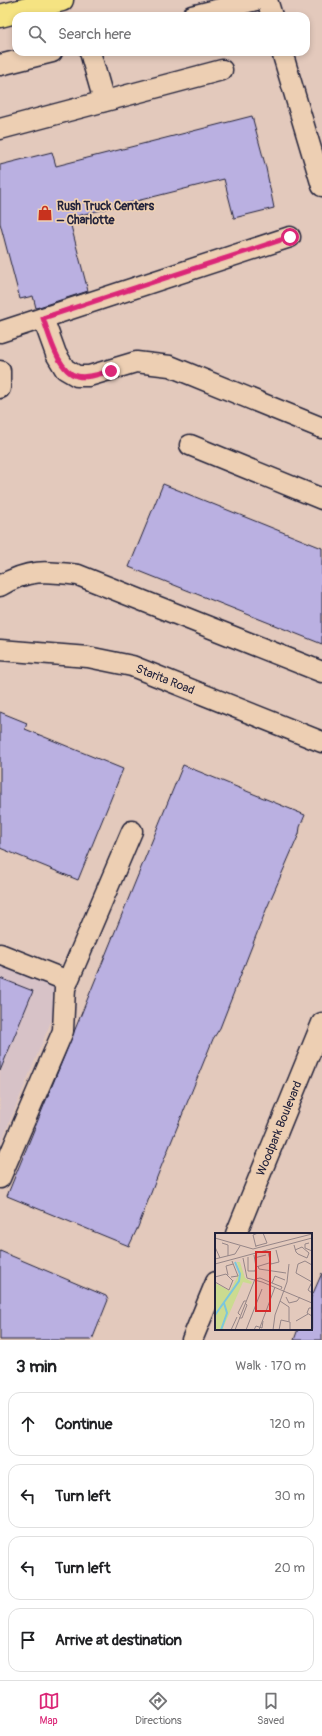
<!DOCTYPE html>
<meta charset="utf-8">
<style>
:root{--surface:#fff;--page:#f2f2f2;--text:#202124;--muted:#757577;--line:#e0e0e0;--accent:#db2777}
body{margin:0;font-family:Pangolin,sans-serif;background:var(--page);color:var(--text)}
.stop{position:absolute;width:12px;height:12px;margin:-9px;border:3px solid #db2777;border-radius:50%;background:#fff}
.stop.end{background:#db2777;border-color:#fff;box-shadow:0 1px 4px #0008}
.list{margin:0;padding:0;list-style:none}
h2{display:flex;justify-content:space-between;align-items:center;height:52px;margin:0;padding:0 16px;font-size:17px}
h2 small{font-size:13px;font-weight:400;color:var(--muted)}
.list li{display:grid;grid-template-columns:26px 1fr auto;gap:12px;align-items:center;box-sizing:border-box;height:64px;margin:0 8px 8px;padding:0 8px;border:1px solid var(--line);border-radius:12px}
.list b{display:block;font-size:15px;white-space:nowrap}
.list em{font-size:13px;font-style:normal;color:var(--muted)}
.icon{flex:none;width:22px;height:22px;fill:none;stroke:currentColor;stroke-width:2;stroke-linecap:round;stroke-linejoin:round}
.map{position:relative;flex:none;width:322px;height:1340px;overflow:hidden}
.search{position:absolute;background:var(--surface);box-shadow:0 2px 6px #0003;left:12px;right:12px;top:12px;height:44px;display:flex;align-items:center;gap:10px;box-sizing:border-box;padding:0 14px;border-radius:12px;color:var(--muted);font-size:15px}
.sheet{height:340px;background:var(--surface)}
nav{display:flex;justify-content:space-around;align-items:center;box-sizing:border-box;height:56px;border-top:1px solid var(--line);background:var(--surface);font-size:11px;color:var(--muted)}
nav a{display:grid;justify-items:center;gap:2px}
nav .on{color:var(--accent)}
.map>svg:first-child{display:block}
.built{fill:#d7c2c7}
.building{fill:#bab0e1;stroke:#22223b}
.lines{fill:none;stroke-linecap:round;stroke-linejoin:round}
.minor-casing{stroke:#22223b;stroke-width:23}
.highway-casing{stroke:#22223b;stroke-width:25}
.minor{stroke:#edcfb3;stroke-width:20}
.highway{stroke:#f5e382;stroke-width:22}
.route{stroke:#db2777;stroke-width:5}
.labels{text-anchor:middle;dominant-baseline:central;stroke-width:3.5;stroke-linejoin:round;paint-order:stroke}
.poi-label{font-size:12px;font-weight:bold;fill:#22223b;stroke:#edcfb3;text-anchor:start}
.street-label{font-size:12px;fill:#22223b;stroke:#edcfb3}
.inset-river{fill:none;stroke:#7cc6dc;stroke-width:2}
.inset-road{fill:none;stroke:#968688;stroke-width:1}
.view{fill:#d62828;fill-opacity:0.15;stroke:#d62828;stroke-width:2}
.inset-edge{fill:none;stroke:#22223b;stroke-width:2}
</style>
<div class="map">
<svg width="322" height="1340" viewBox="0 0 322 1340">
<rect width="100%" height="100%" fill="#e3c9bc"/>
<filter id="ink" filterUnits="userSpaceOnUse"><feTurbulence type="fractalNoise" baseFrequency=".025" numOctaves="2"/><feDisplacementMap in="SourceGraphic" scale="8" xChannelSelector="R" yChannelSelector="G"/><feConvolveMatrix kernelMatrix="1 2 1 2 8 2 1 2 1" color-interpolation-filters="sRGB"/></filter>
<g filter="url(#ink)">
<!-- built -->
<polygon class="built" points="0,958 66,985 0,1145"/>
<!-- building -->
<g class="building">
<polygon points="252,116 266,168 274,208 234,218 224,179 69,218 88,291 36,308 33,296 20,299 0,223 0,165 52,152 56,166"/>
<polygon points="163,484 322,548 322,644 129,567"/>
<polygon points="0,712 27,723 25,729 123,769 78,880 0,848"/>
<polygon points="183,765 305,815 300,827 299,834 266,910 220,1028 213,1039 159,1172 138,1227 129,1246 7,1196"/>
<polygon points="0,978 33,991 0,1071"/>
<polygon points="0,1251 106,1296 108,1300 92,1340 0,1340"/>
<polygon points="322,1273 322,1340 294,1340 298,1329 311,1329 311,1298"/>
</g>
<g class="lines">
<!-- minor casing -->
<g class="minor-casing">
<g id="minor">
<polyline points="267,0 272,16"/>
<polyline points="192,16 256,0"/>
<polyline points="90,52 104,101"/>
<polyline points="282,52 322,186"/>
<polyline points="0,65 52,52"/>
<polyline points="0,129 222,70"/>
<polyline points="43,318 56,354 65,369 77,376 89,376 136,362 170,366 322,428"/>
<polyline points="0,332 290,237"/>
<polyline points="0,371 0,388"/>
<polyline points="190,445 322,499"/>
<path d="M 0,586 C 28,569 46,571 78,575 L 322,672"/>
<path id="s1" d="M 0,650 L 88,657 L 132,666 L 322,742"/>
<polyline points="0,954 68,981"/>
<polyline points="0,1178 63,1031 65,988 132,831"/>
<path id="s2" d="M 236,1234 L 322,1023"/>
<polyline points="192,1340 216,1282"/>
</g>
</g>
<!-- highway casing -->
<g class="highway-casing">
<polyline id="highway" points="0,16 62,0"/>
</g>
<!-- minor -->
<use href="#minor" class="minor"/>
<!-- highway -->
<use href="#highway" class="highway"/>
</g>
</g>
<g class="lines" filter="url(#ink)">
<!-- route -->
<path class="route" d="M 111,371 C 101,373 88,379 77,376 C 58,372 49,334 43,318 L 290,237"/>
</g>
<!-- icons -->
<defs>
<g id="shop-bare" transform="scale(1.2)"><path d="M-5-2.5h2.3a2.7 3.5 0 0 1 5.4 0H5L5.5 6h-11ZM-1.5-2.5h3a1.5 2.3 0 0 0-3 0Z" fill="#c8321e" stroke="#edcfb3" stroke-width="2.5" paint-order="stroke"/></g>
</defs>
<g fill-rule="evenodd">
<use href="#shop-bare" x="45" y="213"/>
</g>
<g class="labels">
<!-- poi labels -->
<g class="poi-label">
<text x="57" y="206">Rush Truck Centers<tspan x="57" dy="14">– Charlotte</tspan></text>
</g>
<!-- street labels -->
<g class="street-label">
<text stroke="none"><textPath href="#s1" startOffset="169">Starita Road</textPath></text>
<text stroke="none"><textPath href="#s2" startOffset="114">Woodpark Boulevard</textPath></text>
</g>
</g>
<!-- overview -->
<g transform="translate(215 1233)">
<rect width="97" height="97" fill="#e3c9bc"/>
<path d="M 22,29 L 25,29 L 30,45 L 37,49 L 36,51 L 28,49 L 8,95 L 10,97 L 0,97 L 0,50 L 15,58 L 25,39 Z" fill="#cbdb90"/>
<path class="inset-river" d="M 0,82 L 24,48 L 25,41 L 20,29M 6,97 L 12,80 L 9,70"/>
<path class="inset-road" d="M 0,5 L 38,16 L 97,1M 7,10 L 13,12 L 13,23M 94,10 L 90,11 L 90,15 L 97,18M 79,12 L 81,19 L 83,21 L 92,25 L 94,20 L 87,14 L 80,17M 41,13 L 52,10 L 48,0M 0,14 L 5,25M 41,14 L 38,2 L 43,0M 53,19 L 56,31 L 64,29 L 61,17M 39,22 L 41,34 L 54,30M 33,24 L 33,38 L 40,38 L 41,34M 28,25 L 32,45 L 47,49 L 97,70M 39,25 L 51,22M 0,26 L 20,21 L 25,13M 0,31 L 97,5M 97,32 L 90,28 L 83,31 L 81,40 L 97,49M 43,33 L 44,36 L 71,40M 13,42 L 11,33 L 18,31M 0,44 L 11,41 L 18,48M 16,44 L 23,43 L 17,28M 0,49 L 14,57 L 18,47M 97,49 L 93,57 L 97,60M 57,50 L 60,43 L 70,47M 71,64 L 74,70 L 82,68 L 85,64M 65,68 L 74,74 L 74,88M 97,75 L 94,75 L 92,80 L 97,83M 25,82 L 23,80 L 29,68 L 31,68M 24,85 L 27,85 L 32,72 L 30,70M 81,88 L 93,81M 16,97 L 22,84M 20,97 L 40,46 L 45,45 L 57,50 L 67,54 L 66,56M 31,97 L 47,56M 39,97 L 41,93 L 47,95 L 48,88M 44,97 L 60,54M 58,97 L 60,82 L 72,49 L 74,31M 64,97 L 66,87 L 75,89 L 75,97"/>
<path class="view" d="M 41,19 L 55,19 L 55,78 L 41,78 Z"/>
<rect width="97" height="97" class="inset-edge"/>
</g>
</svg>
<div class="stop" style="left:290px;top:237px"></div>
<div class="stop end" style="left:111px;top:371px"></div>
<div class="search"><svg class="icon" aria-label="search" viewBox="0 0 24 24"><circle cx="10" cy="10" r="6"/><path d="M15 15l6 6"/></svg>Search here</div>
</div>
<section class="sheet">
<h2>3 min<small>Walk · 170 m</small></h2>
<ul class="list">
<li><svg class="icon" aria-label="ahead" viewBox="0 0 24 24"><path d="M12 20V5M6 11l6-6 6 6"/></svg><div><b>Continue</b></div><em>120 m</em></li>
<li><svg class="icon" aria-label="left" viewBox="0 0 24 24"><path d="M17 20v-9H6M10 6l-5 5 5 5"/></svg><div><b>Turn left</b></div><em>30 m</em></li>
<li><svg class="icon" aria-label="left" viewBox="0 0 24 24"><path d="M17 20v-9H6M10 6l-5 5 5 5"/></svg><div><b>Turn left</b></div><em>20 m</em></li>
<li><svg class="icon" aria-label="arrive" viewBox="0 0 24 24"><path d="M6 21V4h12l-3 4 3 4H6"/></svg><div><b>Arrive at destination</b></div></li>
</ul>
</section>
<nav>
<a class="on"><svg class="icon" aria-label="map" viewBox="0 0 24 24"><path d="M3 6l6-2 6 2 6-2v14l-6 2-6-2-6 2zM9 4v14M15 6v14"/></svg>Map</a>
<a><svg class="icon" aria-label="directions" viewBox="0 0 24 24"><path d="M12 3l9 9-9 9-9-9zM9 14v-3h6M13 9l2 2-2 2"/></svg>Directions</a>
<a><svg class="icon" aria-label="saved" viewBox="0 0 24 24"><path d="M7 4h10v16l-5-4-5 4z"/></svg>Saved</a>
</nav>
